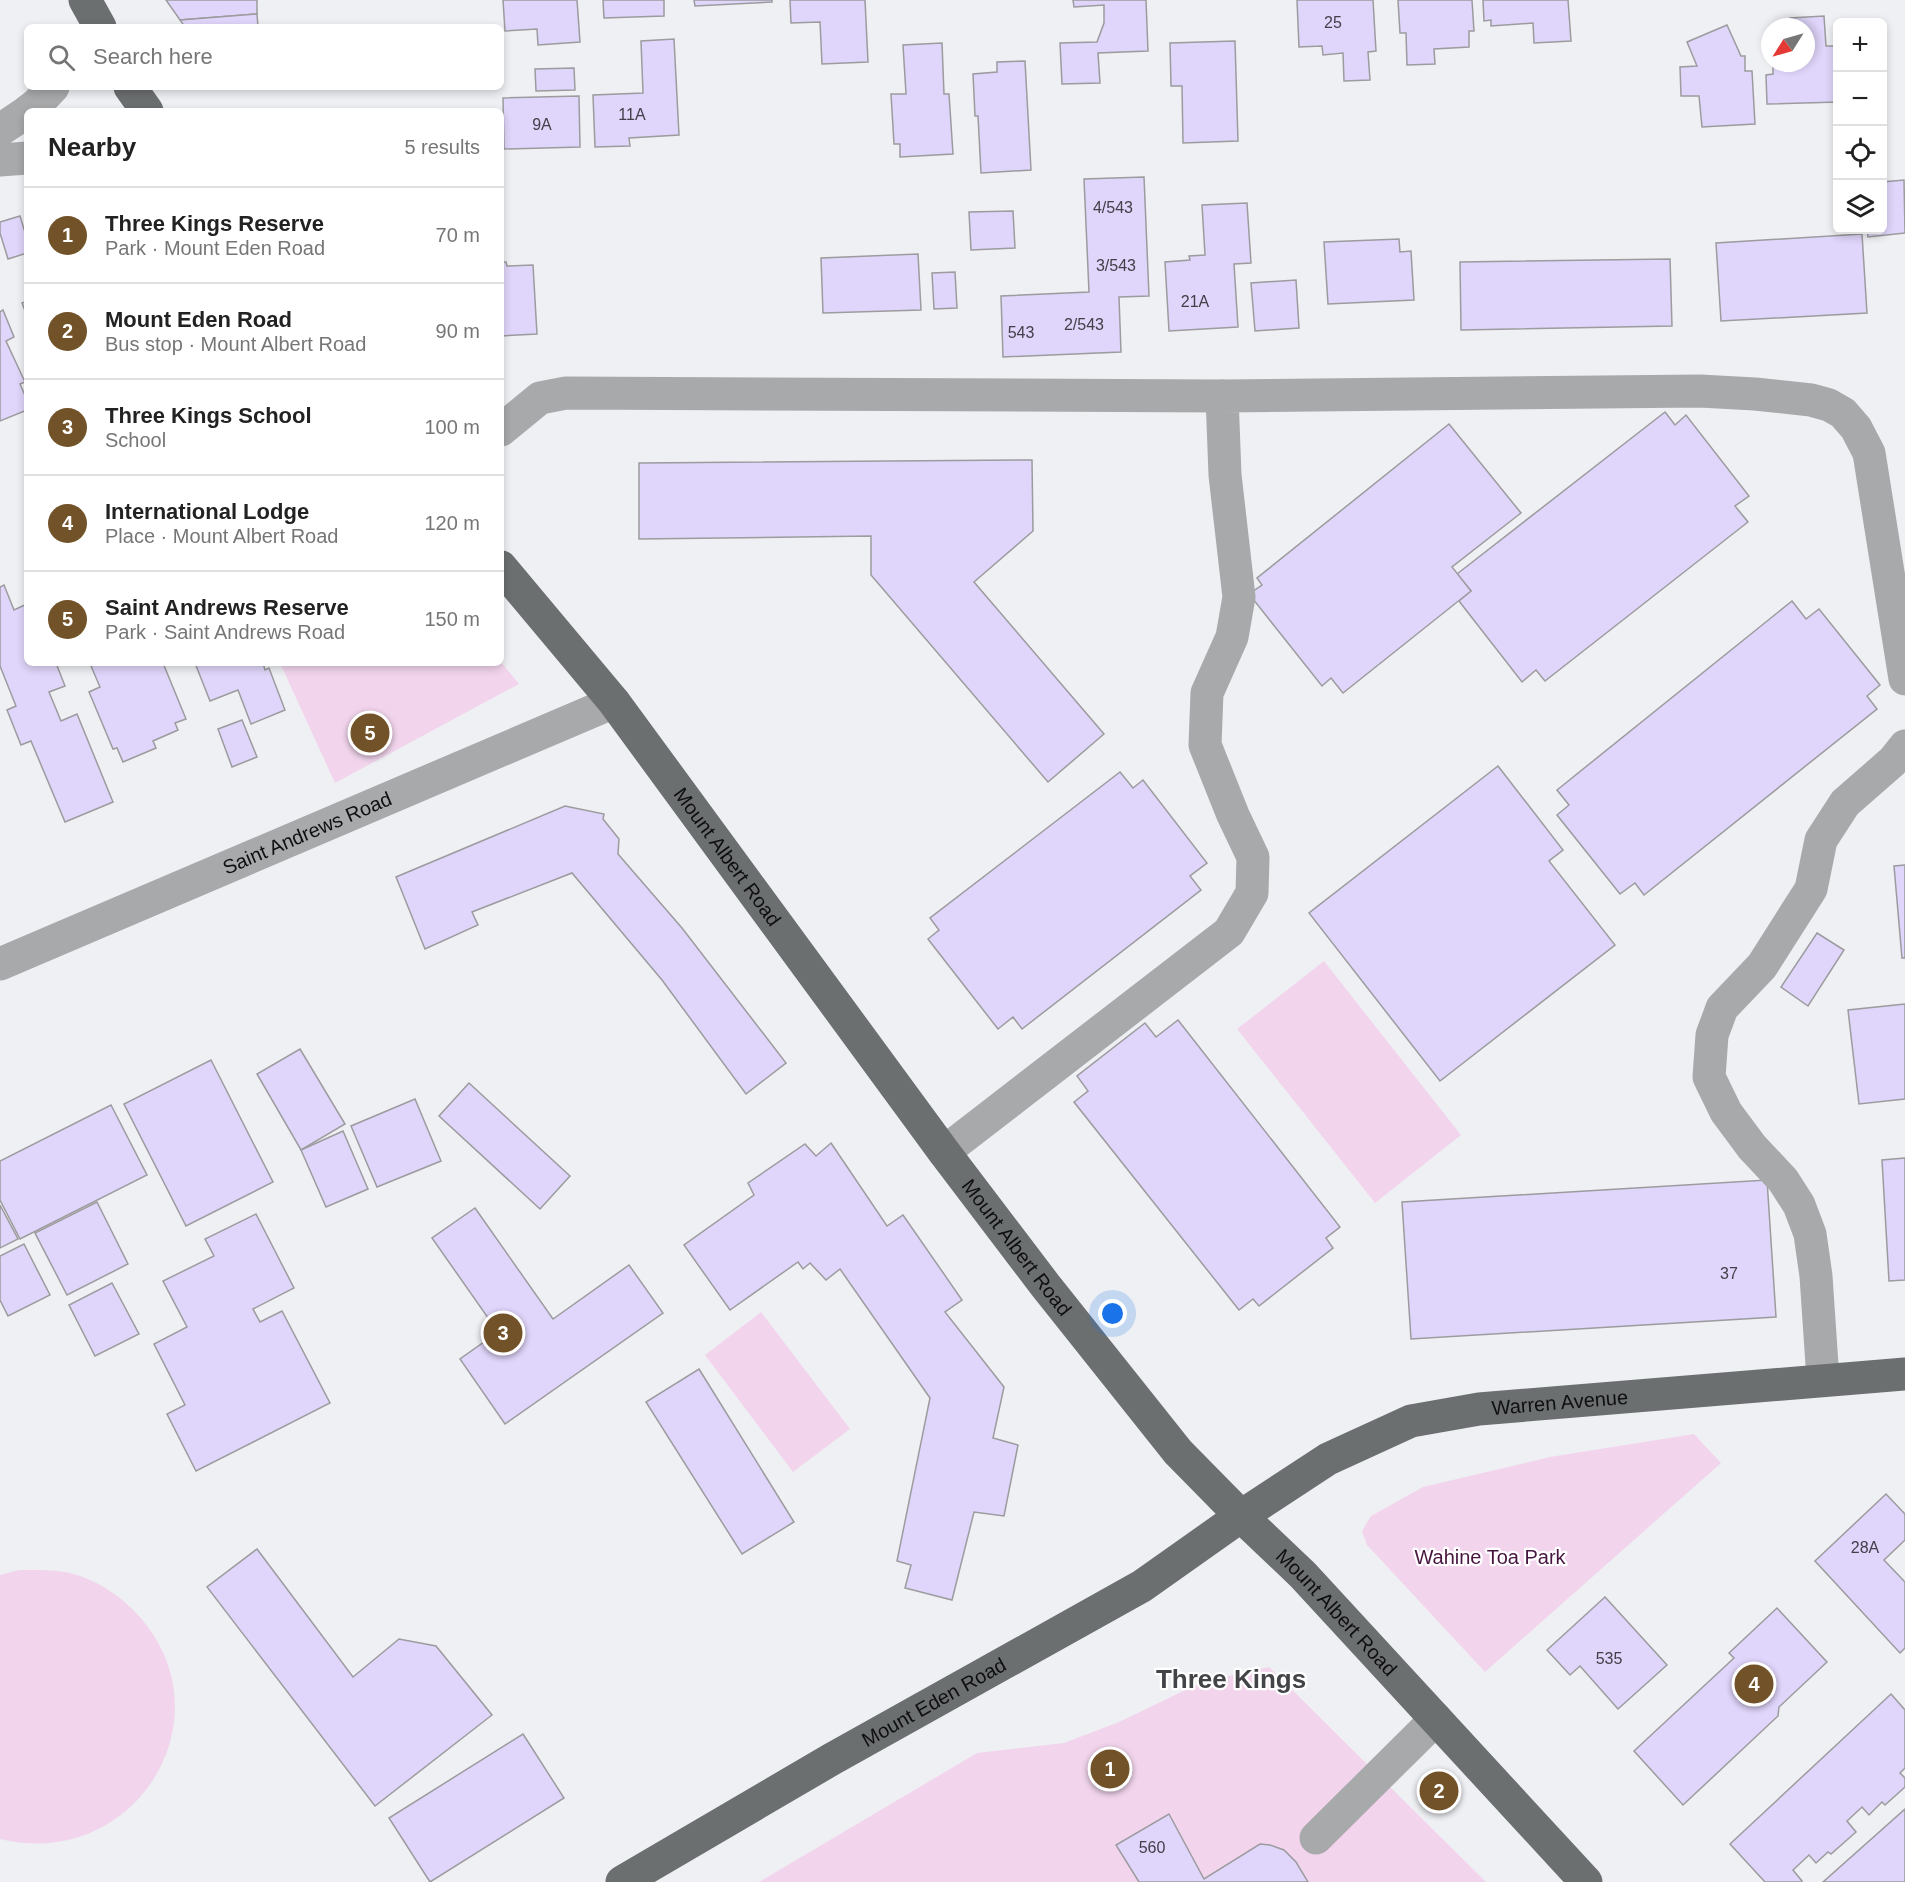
<!DOCTYPE html>
<meta charset="utf-8">
<style>
:root{--surface:#fff;--page:#f2f2f2;--text:#222;--muted:#767676;--line:#e0e0e0;--accent:#725228}
body{margin:0;font-family:Helvetica,sans-serif;background:var(--page);color:var(--text)}
.controls{position:absolute;right:18px;top:18px;display:grid;overflow:hidden;border-radius:9px;box-shadow:0 3px 9px #0003}
.controls button{width:54px;height:54px;display:grid;place-items:center;padding:0;border:0;border-bottom:2px solid var(--line);background:var(--surface);color:var(--text);font:30px sans-serif}
.compass{position:absolute;left:1761px;top:18px;width:54px;height:54px;border-radius:50%;background:var(--surface);box-shadow:0 3px 9px #0003;rotate:233deg}
.you{position:absolute;left:1113px;top:1314px;width:21px;height:21px;margin:-15px;border:4px solid #fff;border-radius:50%;background:#1a73e8;box-shadow:0 0 0 9px #1a73e833}
.badge{display:grid;place-items:center;width:39px;height:39px;border-radius:50%;background:var(--accent);color:#fff;font-size:20px;font-weight:700}
.pin{position:absolute;translate:-50% -50%;border:3px solid #fff;box-shadow:0 2px 6px #0006}
.list{margin:0;padding:0;list-style:none}
h2{display:flex;justify-content:space-between;align-items:center;height:78px;margin:0;padding:0 24px;font-size:26px}
h2 small{font-size:20px;font-weight:400;color:var(--muted)}
.list li{display:grid;grid-template-columns:39px 1fr auto;gap:18px;align-items:center;box-sizing:border-box;height:96px;padding:0 24px;border-top:2px solid var(--line)}
.list b{display:block;font-size:22px;white-space:nowrap}
.list p{margin:0;font-size:20px;white-space:nowrap;color:var(--muted)}
.list em{font-size:20px;font-style:normal;color:var(--muted)}
.icon{flex:none;width:33px;height:33px;fill:none;stroke:currentColor;stroke-width:2;stroke-linecap:round;stroke-linejoin:round}
.map{position:relative;flex:none;width:1905px;height:1882px;overflow:hidden}
.search{position:absolute;background:var(--surface);box-shadow:0 3px 9px #0003;left:24px;top:24px;width:480px;height:66px;display:flex;align-items:center;gap:15px;box-sizing:border-box;padding:0 21px;border-radius:9px;color:var(--muted);font-size:22px}
.panel{position:absolute;background:var(--surface);box-shadow:0 3px 9px #0003;left:24px;top:108px;width:480px;height:558px;border-radius:9px}
.map>svg:first-child{display:block}
.green{fill:#f2d5ed}
.building{fill:#e0d5fa;stroke:#9c9b9e;stroke-width:1.5}
.lines{fill:none;stroke-linecap:round;stroke-linejoin:round}
.minor{stroke:#a8a9aa;stroke-width:33}
.major{stroke:#6c6f70;stroke-width:33}
.labels{text-anchor:middle;dominant-baseline:central;stroke-width:4.5;stroke-linejoin:round;paint-order:stroke}
.number-label{font-size:16px;fill:#43404a}
.street-label{font-size:20px;fill:#0f0f10;stroke:#fff}
.park-label{font-size:20px;fill:#461540;stroke:#fff}
.district-label{font-size:26px;font-weight:bold;fill:#434447;stroke:#fff}
</style>
<div class="map">
<svg width="1905" height="1882" viewBox="0 0 1905 1882">
<rect width="100%" height="100%" fill="#eff0f4"/>
<!-- green -->
<g class="green">
<polygon points="501,662 519,684 335,783 280,663"/>
<polygon points="1324,961 1461,1135 1375,1203 1237,1029"/>
<polygon points="761,1312 850,1429 793,1472 705,1355"/>
<polygon points="1694,1434 1721,1463 1485,1672 1367,1545 1362,1531 1371,1516 1423,1487 1550,1457"/>
<path d="M 19,1570 C 38,1570 58,1569 77,1575 C 100,1582 122,1597 138,1615 C 231,1717 135,1872 0,1839 L 0,1575 Z"/>
<polygon points="1269,1667 1486,1882 759,1882 977,1753 1064,1743 1119,1722 1202,1682"/>
</g>
<!-- building -->
<g class="building">
<polygon points="166,0 257,0 257,14 180,20"/>
<polygon points="503,0 577,0 580,42 538,45 537,29 505,31"/>
<polygon points="603,0 664,0 664,16 604,18"/>
<polygon points="694,0 772,0 772,2 695,6"/>
<polygon points="790,0 865,0 868,62 822,64 820,22 791,23"/>
<polygon points="1073,0 1146,0 1148,51 1098,53 1100,83 1062,84 1060,43 1097,42 1104,23 1104,5 1074,7"/>
<polygon points="1297,0 1373,0 1376,51 1368,52 1370,80 1344,81 1343,53 1323,55 1322,46 1299,47"/>
<polygon points="1398,0 1472,0 1474,31 1469,31 1469,47 1434,49 1435,64 1407,65 1406,33 1400,33"/>
<polygon points="1483,0 1568,0 1571,41 1534,43 1533,23 1491,26 1491,20 1484,21"/>
<polygon points="257,14 258,27 185,27 180,20"/>
<polygon points="1824,16 1826,46 1836,46 1838,102 1767,104 1766,75 1773,74 1773,63 1806,63 1806,27 1784,27 1790,18"/>
<polygon points="1727,25 1741,56 1745,56 1745,71 1752,71 1755,124 1702,127 1699,96 1681,96 1680,67 1697,66 1687,42"/>
<polygon points="674,39 679,135 629,138 630,146 595,147 593,95 643,93 641,41"/>
<polygon points="1235,41 1238,141 1183,143 1182,86 1171,86 1170,43"/>
<polygon points="942,43 944,94 949,94 953,154 900,157 900,144 894,144 891,94 906,94 903,45"/>
<polygon points="1025,61 1031,170 981,173 978,116 975,116 973,74 997,72 997,62"/>
<polygon points="574,68 575,90 536,91 535,69"/>
<polygon points="579,96 580,147 504,149 503,98"/>
<polygon points="1144,177 1149,296 1119,297 1121,352 1003,357 1001,296 1089,292 1084,179"/>
<polygon points="1904,180 1905,233 1868,237 1867,230 1882,230 1882,182"/>
<polygon points="1247,203 1251,263 1234,264 1238,327 1169,331 1165,262 1190,260 1189,256 1205,255 1202,205"/>
<polygon points="1013,211 1015,248 971,250 969,212"/>
<polygon points="20,216 27,239 27,253 8,259 0,233 0,222"/>
<polygon points="1862,234 1867,313 1721,321 1716,243"/>
<polygon points="1399,239 1400,252 1411,251 1414,300 1328,304 1324,242"/>
<polygon points="918,254 921,310 823,313 821,258"/>
<polygon points="1670,259 1672,326 1461,330 1460,262"/>
<polygon points="501,262 506,262 507,266 533,265 537,334 501,336"/>
<polygon points="955,272 957,308 934,309 932,273"/>
<polygon points="1296,280 1299,328 1255,331 1251,283"/>
<polygon points="27,301 27,316 22,303"/>
<polygon points="3,310 14,337 6,341 25,382 20,384 27,400 27,410 0,421 0,312"/>
<polygon points="1665,412 1675,425 1686,415 1749,496 1735,506 1748,522 1545,681 1536,670 1522,682 1459,601 1471,591 1457,574"/>
<polygon points="1449,424 1521,513 1452,567 1471,591 1343,693 1331,678 1322,686 1249,594 1262,585 1257,578"/>
<polygon points="1032,460 1033,531 974,582 1104,734 1048,782 871,575 871,536 639,539 639,463"/>
<polygon points="4,585 14,610 27,604 27,663 56,663 65,686 49,692 61,721 77,714 113,802 65,822 31,741 21,745 7,710 16,706 0,666 0,587"/>
<polygon points="1792,601 1806,619 1819,609 1880,685 1867,696 1877,709 1644,895 1635,883 1620,894 1557,815 1569,805 1557,790"/>
<polygon points="99,663 163,663 186,719 175,723 178,730 153,741 156,748 123,762 117,748 113,749 89,692 100,687 91,666"/>
<polygon points="195,663 263,663 265,670 269,668 285,710 251,724 238,690 210,701"/>
<polygon points="242,720 257,757 232,767 218,729"/>
<polygon points="1498,766 1563,850 1549,861 1615,945 1440,1081 1309,913"/>
<polygon points="1120,772 1133,788 1143,780 1207,863 1190,876 1201,890 1022,1029 1013,1017 998,1029 928,939 939,930 930,918"/>
<polygon points="565,806 604,814 603,819 619,839 618,854 682,928 786,1063 746,1094 662,980 572,873 472,912 478,925 425,949 396,877"/>
<polygon points="1905,865 1905,958 1902,958 1894,866"/>
<polygon points="1817,933 1844,950 1808,1006 1781,987"/>
<polygon points="1905,1004 1905,1099 1859,1104 1848,1010"/>
<polygon points="1178,1020 1340,1227 1326,1238 1333,1248 1259,1306 1253,1299 1239,1310 1074,1102 1088,1091 1077,1076 1145,1023 1156,1037"/>
<polygon points="300,1049 345,1124 301,1150 257,1074"/>
<polygon points="211,1060 273,1182 186,1226 124,1104"/>
<polygon points="469,1083 570,1176 540,1209 439,1116"/>
<polygon points="415,1099 441,1161 377,1187 351,1126"/>
<polygon points="111,1105 147,1175 20,1239 0,1200 0,1161"/>
<polygon points="343,1131 368,1189 326,1207 301,1150"/>
<polygon points="831,1143 887,1226 903,1215 962,1300 945,1312 1004,1387 993,1438 1018,1445 1004,1516 974,1512 952,1600 905,1588 911,1565 897,1561 930,1398 840,1269 826,1280 810,1263 803,1269 798,1262 730,1310 684,1245 754,1195 748,1183 805,1144 816,1156"/>
<polygon points="1905,1158 1905,1280 1889,1281 1882,1160"/>
<polygon points="1767,1180 1776,1317 1411,1339 1402,1202"/>
<polygon points="97,1202 128,1264 67,1295 35,1233"/>
<polygon points="0,1205 18,1239 0,1248"/>
<polygon points="475,1208 553,1319 629,1265 663,1313 505,1424 460,1359 498,1332 432,1238"/>
<polygon points="256,1214 294,1288 253,1309 260,1322 282,1311 330,1403 196,1471 167,1414 185,1405 154,1344 187,1327 163,1281 214,1256 205,1239"/>
<polygon points="24,1244 50,1295 8,1316 0,1300 0,1256"/>
<polygon points="112,1283 139,1334 95,1356 69,1305"/>
<polygon points="699,1369 794,1522 742,1554 646,1402"/>
<polygon points="1886,1494 1905,1514 1905,1540 1884,1560 1905,1582 1905,1648 1900,1653 1815,1561"/>
<polygon points="257,1549 353,1677 399,1639 436,1646 492,1715 375,1806 207,1587"/>
<polygon points="1605,1597 1667,1665 1618,1709 1580,1666 1570,1675 1547,1650"/>
<polygon points="1777,1608 1827,1662 1779,1707 1778,1716 1683,1805 1634,1751 1734,1658 1729,1653"/>
<polygon points="1891,1694 1905,1710 1905,1768 1900,1773 1905,1778 1905,1787 1885,1805 1882,1802 1869,1815 1862,1807 1847,1821 1856,1832 1831,1854 1828,1852 1816,1863 1809,1855 1793,1870 1802,1881 1801,1882 1765,1882 1730,1844"/>
<polygon points="523,1734 564,1798 430,1882 389,1818"/>
<polygon points="1905,1809 1905,1882 1823,1882"/>
<polygon points="1169,1814 1204,1879 1260,1844 1270,1845 1284,1850 1296,1862 1308,1882 1139,1882 1116,1845"/>
</g>
<g class="lines">
<!-- minor -->
<g class="minor">
<polyline points="28,111 37,104 53,87"/>
<polyline points="0,130 27,112"/>
<polyline points="0,160 27,158"/>
<polyline points="501,430 540,398 566,393 1222,396"/>
<path id="s1" d="M 0,964 L 614,702"/>
<polyline points="944,1152 1229,932 1252,893 1253,857 1233,815 1205,745 1207,693 1232,637 1239,597 1225,475 1222,396 1700,391 1755,394 1811,400 1829,405 1843,413 1856,428 1869,453 1905,679"/>
<polyline points="1823,1380 1816,1276 1810,1234 1799,1205 1783,1180 1752,1147 1726,1112 1709,1077 1712,1035 1722,1008 1762,966 1811,889 1821,840 1845,803 1893,761 1905,746"/>
<polyline points="1316,1838 1436,1719"/>
</g>
<!-- major -->
<g class="major">
<polyline points="85,0 100,27"/>
<polyline points="130,87 147,111"/>
<path id="s2" d="M 501,567 L 614,702 L 944,1152 L 1045,1285 L 1178,1452 L 1241,1516 L 1303,1575 L 1586,1882"/>
<path id="s3" d="M 622,1882 L 832,1759 L 1142,1586 L 1241,1516 L 1328,1459 L 1411,1421 L 1479,1409 L 1905,1374"/>
</g>
</g>
<g class="labels">
<!-- number labels -->
<g class="number-label">
<text x="1333" y="22">25</text>
<text x="632" y="114">11A</text>
<text x="542" y="124">9A</text>
<text x="1113" y="207">4/543</text>
<text x="1116" y="265">3/543</text>
<text x="1195" y="301">21A</text>
<text x="1084" y="324">2/543</text>
<text x="1021" y="332">543</text>
<text x="1729" y="1273">37</text>
<text x="1865" y="1547">28A</text>
<text x="1609" y="1658">535</text>
<text x="1152" y="1847">560</text>
</g>
<!-- street labels -->
<g class="street-label">
<text stroke="none"><textPath href="#s1" startOffset="334">Saint Andrews Road</textPath></text>
<text stroke="none"><textPath href="#s2" startOffset="368">Mount Albert Road</textPath></text>
<text stroke="none"><textPath href="#s2" startOffset="854">Mount Albert Road</textPath></text>
<text stroke="none"><textPath href="#s3" startOffset="1065">Warren Avenue</textPath></text>
<text stroke="none"><textPath href="#s2" startOffset="1340">Mount Albert Road</textPath></text>
<text stroke="none"><textPath href="#s3" startOffset="360">Mount Eden Road</textPath></text>
</g>
<!-- park labels -->
<g class="park-label">
<text x="1490" y="1557">Wahine Toa Park</text>
</g>
<!-- district labels -->
<g class="district-label">
<text x="1231" y="1679">Three Kings</text>
</g>
</g>
</svg>
<div class="controls">
<button>+</button>
<button>−</button>
<button><svg class="icon" aria-label="locate" viewBox="0 0 24 24"><circle cx="12" cy="12" r="6"/><path d="M12 2v4M12 18v4M2 12h4M18 12h4"/></svg></button>
<button><svg class="icon" aria-label="layers" viewBox="0 0 24 24"><path d="M12 4l9 5-9 5-9-5zM3 14l9 5 9-5"/></svg></button>
</div>
<svg class="compass" viewBox="-18 -18 36 36"><path d="M0-13l5 13h-10z" fill="#e53935"/><path d="M0 13l5-13h-10z" fill="#767676"/></svg>
<div class="you"></div>
<div class="pin badge" style="left:1110px;top:1769px">1</div>
<div class="pin badge" style="left:1439px;top:1791px">2</div>
<div class="pin badge" style="left:503px;top:1333px">3</div>
<div class="pin badge" style="left:1754px;top:1684px">4</div>
<div class="pin badge" style="left:370px;top:733px">5</div>
<div class="search"><svg class="icon" aria-label="search" viewBox="0 0 24 24"><circle cx="10" cy="10" r="6"/><path d="M15 15l6 6"/></svg>Search here</div>
<section class="panel">
<h2>Nearby<small>5 results</small></h2>
<ul class="list">
<li><span class="badge">1</span><div><b>Three Kings Reserve</b><p>Park · Mount Eden Road</p></div><em>70 m</em></li>
<li><span class="badge">2</span><div><b>Mount Eden Road</b><p>Bus stop · Mount Albert Road</p></div><em>90 m</em></li>
<li><span class="badge">3</span><div><b>Three Kings School</b><p>School</p></div><em>100 m</em></li>
<li><span class="badge">4</span><div><b>International Lodge</b><p>Place · Mount Albert Road</p></div><em>120 m</em></li>
<li><span class="badge">5</span><div><b>Saint Andrews Reserve</b><p>Park · Saint Andrews Road</p></div><em>150 m</em></li>
</ul>
</section>
</div>
